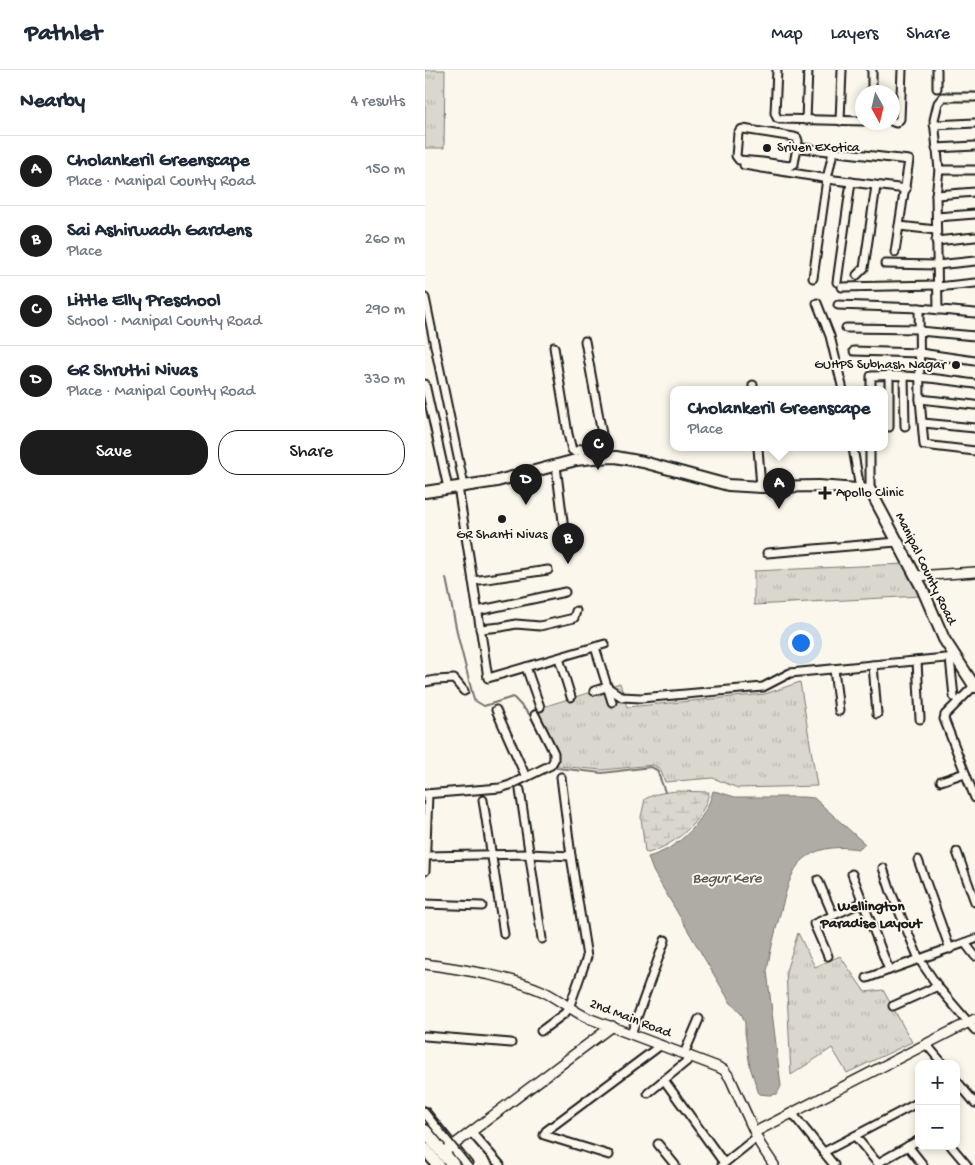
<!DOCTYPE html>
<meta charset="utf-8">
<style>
:root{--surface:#fff;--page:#f6f6f7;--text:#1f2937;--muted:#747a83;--line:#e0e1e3;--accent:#1c1c1c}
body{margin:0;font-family:"Gochi Hand",sans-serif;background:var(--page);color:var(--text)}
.controls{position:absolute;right:15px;bottom:15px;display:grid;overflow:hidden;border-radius:10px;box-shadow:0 2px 8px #0003}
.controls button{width:45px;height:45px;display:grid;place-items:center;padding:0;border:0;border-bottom:1px solid var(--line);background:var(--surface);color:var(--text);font:25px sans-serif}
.compass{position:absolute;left:430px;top:15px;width:45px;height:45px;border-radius:50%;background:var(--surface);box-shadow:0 2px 8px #0003;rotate:172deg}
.you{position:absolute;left:375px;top:572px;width:18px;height:18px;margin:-12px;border:4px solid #fff;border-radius:50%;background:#1a73e8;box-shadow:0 0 0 8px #1a73e833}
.badge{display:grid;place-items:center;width:32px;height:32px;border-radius:50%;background:var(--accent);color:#fff;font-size:16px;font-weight:700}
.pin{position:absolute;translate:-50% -41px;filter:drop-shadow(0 1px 2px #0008)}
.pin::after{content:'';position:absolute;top:26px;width:18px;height:15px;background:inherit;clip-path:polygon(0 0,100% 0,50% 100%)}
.popup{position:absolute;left:245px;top:316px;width:218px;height:65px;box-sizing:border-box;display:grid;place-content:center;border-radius:10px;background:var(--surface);filter:drop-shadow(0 1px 4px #0005);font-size:16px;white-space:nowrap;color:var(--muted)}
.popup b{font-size:19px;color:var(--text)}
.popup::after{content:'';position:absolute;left:50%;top:100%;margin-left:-10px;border:10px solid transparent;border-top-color:var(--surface)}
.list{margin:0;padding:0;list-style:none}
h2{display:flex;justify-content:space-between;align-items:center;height:65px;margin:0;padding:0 20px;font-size:21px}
h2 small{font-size:16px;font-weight:400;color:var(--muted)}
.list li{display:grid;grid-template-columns:32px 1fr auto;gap:15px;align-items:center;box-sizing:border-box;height:70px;padding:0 20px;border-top:1px solid var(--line)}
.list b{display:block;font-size:19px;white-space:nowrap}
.list p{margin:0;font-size:16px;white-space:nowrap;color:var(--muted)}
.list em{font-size:16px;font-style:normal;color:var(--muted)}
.actions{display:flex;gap:10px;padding:15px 20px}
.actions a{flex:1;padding:11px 0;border:1px solid var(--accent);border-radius:20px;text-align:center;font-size:18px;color:var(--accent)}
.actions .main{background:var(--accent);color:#fff}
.map{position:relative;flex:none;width:550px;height:1095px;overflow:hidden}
header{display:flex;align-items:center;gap:30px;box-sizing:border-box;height:70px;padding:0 25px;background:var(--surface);border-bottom:1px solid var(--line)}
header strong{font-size:24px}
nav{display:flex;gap:28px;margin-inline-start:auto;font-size:18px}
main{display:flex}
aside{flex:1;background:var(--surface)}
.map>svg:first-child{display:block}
.grass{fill:url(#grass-tufts);stroke:#7b7a75}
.wetland{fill:url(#wetland-marsh);stroke:#7b7a75}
.water{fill:#afaca5;stroke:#74726e}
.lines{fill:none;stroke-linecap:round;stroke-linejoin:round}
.stream{stroke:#74726e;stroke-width:2}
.minor-casing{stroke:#1c1c1c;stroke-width:11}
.tertiary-casing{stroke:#1c1c1c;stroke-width:12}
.secondary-casing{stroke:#1c1c1c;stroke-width:14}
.trunk-casing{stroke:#1c1c1c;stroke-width:15}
.motorway-casing{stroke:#1c1c1c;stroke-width:16}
.minor{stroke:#fbf7ec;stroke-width:7}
.tertiary{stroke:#fbf7ec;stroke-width:9}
.secondary{stroke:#fbf7ec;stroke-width:10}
.trunk{stroke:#fbf7ec;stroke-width:11}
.motorway{stroke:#fbf7ec;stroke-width:12}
.rail{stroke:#1c1c1c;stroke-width:2}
.poi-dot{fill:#1c1c1c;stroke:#fbf7ec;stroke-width:2}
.labels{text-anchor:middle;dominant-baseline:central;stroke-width:4;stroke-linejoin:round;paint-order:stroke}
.poi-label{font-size:14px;fill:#1c1c1c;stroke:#fbf7ec;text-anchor:start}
.street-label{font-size:14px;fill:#1c1c1c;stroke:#fbf7ec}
.water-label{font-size:15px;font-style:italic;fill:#575653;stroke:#fbf7ec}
.neighbourhood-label{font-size:15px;font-weight:bold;fill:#1c1c1c;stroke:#fbf7ec}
</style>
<header>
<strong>Pathlet</strong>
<nav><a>Map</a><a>Layers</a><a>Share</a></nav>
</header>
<main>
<aside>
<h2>Nearby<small>4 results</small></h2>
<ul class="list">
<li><span class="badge">A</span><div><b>Cholankeril Greenscape</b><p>Place · Manipal County Road</p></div><em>150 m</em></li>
<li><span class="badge">B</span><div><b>Sai Ashirwadh Gardens</b><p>Place</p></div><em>260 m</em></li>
<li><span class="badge">C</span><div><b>Little Elly Preschool</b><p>School · Manipal County Road</p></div><em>290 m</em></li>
<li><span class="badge">D</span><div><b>GR Shruthi Nivas</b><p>Place · Manipal County Road</p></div><em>330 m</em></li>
</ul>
<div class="actions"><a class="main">Save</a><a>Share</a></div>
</aside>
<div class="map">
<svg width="550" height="1095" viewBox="0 0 550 1095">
<defs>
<pattern id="grass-tufts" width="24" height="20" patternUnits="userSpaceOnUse" patternTransform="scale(1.25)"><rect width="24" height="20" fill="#dad7ce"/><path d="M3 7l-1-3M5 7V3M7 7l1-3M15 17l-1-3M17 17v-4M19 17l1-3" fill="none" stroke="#bab8b0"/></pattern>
<pattern id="wetland-marsh" width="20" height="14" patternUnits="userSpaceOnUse" patternTransform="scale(1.25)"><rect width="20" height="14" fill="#dad7ce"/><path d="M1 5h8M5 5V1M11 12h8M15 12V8" fill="none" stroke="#bab8b0"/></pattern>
</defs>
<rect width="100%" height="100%" fill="#fbf7ec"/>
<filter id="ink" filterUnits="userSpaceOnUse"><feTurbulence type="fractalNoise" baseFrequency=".02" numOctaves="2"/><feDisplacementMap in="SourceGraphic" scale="10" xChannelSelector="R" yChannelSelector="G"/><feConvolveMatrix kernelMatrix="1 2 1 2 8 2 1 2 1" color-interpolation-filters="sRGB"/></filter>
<g filter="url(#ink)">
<!-- grass -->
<g class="grass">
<polygon points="0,0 20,0 19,78 0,78"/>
<polygon points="478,494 495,526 329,535 329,501"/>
<polygon points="375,612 392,716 313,718 288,708 240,712 235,699 228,695 177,700 133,696 108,640 195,613 202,637 340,624"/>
<polygon points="373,863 390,897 415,886 440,922 458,920 487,972 422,1003 407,978 366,1005 361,901"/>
</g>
<!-- wetland -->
<path class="wetland" d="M 253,721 L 284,722 C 279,751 250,775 223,783 L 220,782 L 216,747 L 220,729 C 231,723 241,722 253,721 Z"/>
<!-- water -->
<path class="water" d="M 288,721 L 293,722 L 310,727 L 378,727 L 389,728 L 440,774 L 433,779 C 408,775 381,778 368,803 C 362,815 359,830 355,844 C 350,863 345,881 342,901 L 356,1016 L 352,1024 L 344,1025 L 334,1024 L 325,997 L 320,963 L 320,953 L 317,945 L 305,932 L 228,801 L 223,787 C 253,779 280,752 288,721 Z"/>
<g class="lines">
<!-- stream -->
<g class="stream">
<polyline points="21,508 33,567 49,630 59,636 88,627 106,646 126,686"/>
<polyline points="131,696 132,698 177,703 226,697 232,700 240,722"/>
</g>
<!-- minor casing -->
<g class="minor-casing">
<g id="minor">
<polyline points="352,0 350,43 352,48 355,49 438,51"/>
<polyline points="512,18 512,0"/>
<polyline points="447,22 447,0"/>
<polyline points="381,50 383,0"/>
<polyline points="415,51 417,0"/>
<polyline points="468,52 471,53 475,49 477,0"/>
<polyline points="509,55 550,53"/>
<polyline points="377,78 484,90 470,182"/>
<polyline points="511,78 550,76"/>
<polyline points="319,95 410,110 481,119"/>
<polyline points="336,98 337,92 364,96 369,94 373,71 372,68 369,67 318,59 315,60 313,63 311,86 314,90 337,92"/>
<polyline points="514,100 550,100"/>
<polyline points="511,125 550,122"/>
<polyline points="512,147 550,144"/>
<polyline points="474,156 511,160"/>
<polyline points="511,171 550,167"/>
<polyline points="460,194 512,195 550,191"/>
<polyline points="432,205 439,198 451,116"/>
<polyline points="388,208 402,109 408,82"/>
<polyline points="412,212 426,112"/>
<polyline points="417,217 512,215"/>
<polyline points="512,217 550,213"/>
<polyline points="0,228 39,416"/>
<polyline points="392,233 405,266 418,320"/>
<polyline points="413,235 494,238"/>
<polyline points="513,240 511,125 514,100 509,50 513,33 518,27 550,27"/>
<polyline points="550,243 494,238 495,329 499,375 550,381"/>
<polyline points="421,258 494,259"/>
<polyline points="494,261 550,266"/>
<polyline points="129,277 143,364 147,380 150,382 155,379 156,382"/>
<polyline points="429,281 495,283 550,291"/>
<polyline points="464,305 464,357"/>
<polyline points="479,306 480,356"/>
<polyline points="0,314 23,418"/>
<polyline points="328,315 328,320"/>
<path d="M 446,320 L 446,306 C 482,304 514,309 550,314"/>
<polyline points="495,329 550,335"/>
<polyline points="498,353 550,358"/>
<polyline points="333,378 336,417"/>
<polyline points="428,378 435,419"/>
<path d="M 155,379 C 165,381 173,381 179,375 L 160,271"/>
<polyline points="131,396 139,459"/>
<polyline points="33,417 48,511 123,500"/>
<polyline points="445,420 445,378"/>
<polyline points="342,483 472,472"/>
<polyline points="48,511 63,608 180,574"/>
<polyline points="52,541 140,522"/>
<polyline points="55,559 76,557 91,554 115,556 149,548 151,541"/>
<polyline points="170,577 187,632"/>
<polyline points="134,588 146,627"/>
<polyline points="525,588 529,627"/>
<polyline points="492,591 495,649"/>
<polyline points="448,595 452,644"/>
<polyline points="101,597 115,637"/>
<polyline points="409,599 414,641"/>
<polyline points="0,612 11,610 29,609 39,621"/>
<polyline points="549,616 520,645 519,649 550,728"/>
<polyline points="182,617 197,627 216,628 338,617 365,603 531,587"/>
<polyline points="169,621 182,617"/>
<polyline points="71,640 101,707"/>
<polyline points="516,711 540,703"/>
<polyline points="95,720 117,869"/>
<polyline points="0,724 75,718 85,715 126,695 129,690 129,683 110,645"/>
<polyline points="58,730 79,864"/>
<polyline points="532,782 550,832"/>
<polyline points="1,786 104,784 146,786"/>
<polyline points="493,790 525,879"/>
<polyline points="458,798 466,822 494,889 514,918 550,960"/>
<polyline points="0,801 3,724"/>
<polyline points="427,804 464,900"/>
<polyline points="393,810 408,845"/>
<polyline points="0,834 57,836"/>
<polyline points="540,873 550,886"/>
<polyline points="403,886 389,854 438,832"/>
<polyline points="442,908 550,869"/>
<polyline points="468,936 513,916"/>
<polyline points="116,961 140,943 144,938 162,887 146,786 136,707"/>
<polyline points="206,964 240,870"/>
<polyline points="0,966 86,973"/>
<polyline points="501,974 518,994"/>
<polyline points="259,984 274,949"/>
<polyline points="239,1010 299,1093"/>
<polyline points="531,1010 550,1033"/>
<polyline points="223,1023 267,987"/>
<polyline points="367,1043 409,1095"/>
<polyline points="46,1062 75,1095"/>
<polyline points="430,1066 454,1095"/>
<polyline points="233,1074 250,1095"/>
<polyline points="483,1076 498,1095"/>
<polyline points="526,1076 542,1095"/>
<polyline points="399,1082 494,1032"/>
<polyline points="184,1085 119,1065 121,1061 236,975"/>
<polyline points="453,1093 494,1070"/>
<polyline points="297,1095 332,1067"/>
</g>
</g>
<!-- tertiary casing -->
<g class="tertiary-casing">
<g id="tertiary">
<polyline points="491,506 550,502"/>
<path d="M 0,894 C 39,900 80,905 117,921 C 133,928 147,941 163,948 L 293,997 L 299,1000 L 305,1008 L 335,1074 L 349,1095"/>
<polyline points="0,1042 43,1095"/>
<polyline points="330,1062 550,949"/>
<polyline points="22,1080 187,956"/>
</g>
</g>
<!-- secondary casing -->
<g class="secondary-casing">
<polyline id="secondary" points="0,422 72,411 151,390 168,388 191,387 218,392 303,415 336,417 393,416 445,420 497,518 519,569 550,617"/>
</g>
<!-- trunk casing -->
<g class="trunk-casing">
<polyline id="trunk" points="0,1079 13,1095"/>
</g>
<!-- motorway casing -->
<g class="motorway-casing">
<polyline id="motorway" points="0,1061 28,1095"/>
</g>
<!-- minor -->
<use href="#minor" class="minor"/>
<!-- tertiary -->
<use href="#tertiary" class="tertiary"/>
<!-- secondary -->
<use href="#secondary" class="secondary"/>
<!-- trunk -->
<use href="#trunk" class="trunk"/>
<!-- motorway -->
<use href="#motorway" class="motorway"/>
<!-- rail -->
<polyline class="rail" points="0,1036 47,1095"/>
</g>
</g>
<!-- markers -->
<g class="poi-dot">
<circle cx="342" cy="78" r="5"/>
<circle cx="531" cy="295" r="5"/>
<path d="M397.5 415.5h5v5h5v5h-5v5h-5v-5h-5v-5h5z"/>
<circle cx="77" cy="449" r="5"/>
</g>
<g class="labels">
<!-- poi labels -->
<g class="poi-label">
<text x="352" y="78">Sriven Exotica</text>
<text x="521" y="295" text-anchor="end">GUHPS Subhash Nagar</text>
<text x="411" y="423">Apollo Clinic</text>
<text x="77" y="465" text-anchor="middle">GR Shanti Nivas</text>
</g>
<!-- street labels -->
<g class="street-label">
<text transform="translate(500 499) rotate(64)">Manipal County Road</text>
<text transform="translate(205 949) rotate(21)">2nd Main Road</text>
</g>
<!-- water labels -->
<g class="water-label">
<text x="302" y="809">Begur Kere</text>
</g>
<!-- neighbourhood labels -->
<g class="neighbourhood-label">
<text x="446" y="837">Wellington<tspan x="446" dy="17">Paradise Layout</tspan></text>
</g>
</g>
</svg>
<div class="controls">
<button>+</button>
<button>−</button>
</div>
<svg class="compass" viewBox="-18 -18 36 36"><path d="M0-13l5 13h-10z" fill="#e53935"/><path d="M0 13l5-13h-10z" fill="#747a83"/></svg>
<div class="you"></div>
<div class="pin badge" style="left:354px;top:439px">A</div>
<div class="popup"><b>Cholankeril Greenscape</b>Place</div>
<div class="pin badge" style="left:143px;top:494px">B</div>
<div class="pin badge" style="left:173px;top:400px">C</div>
<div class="pin badge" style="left:101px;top:435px">D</div>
</div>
</main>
